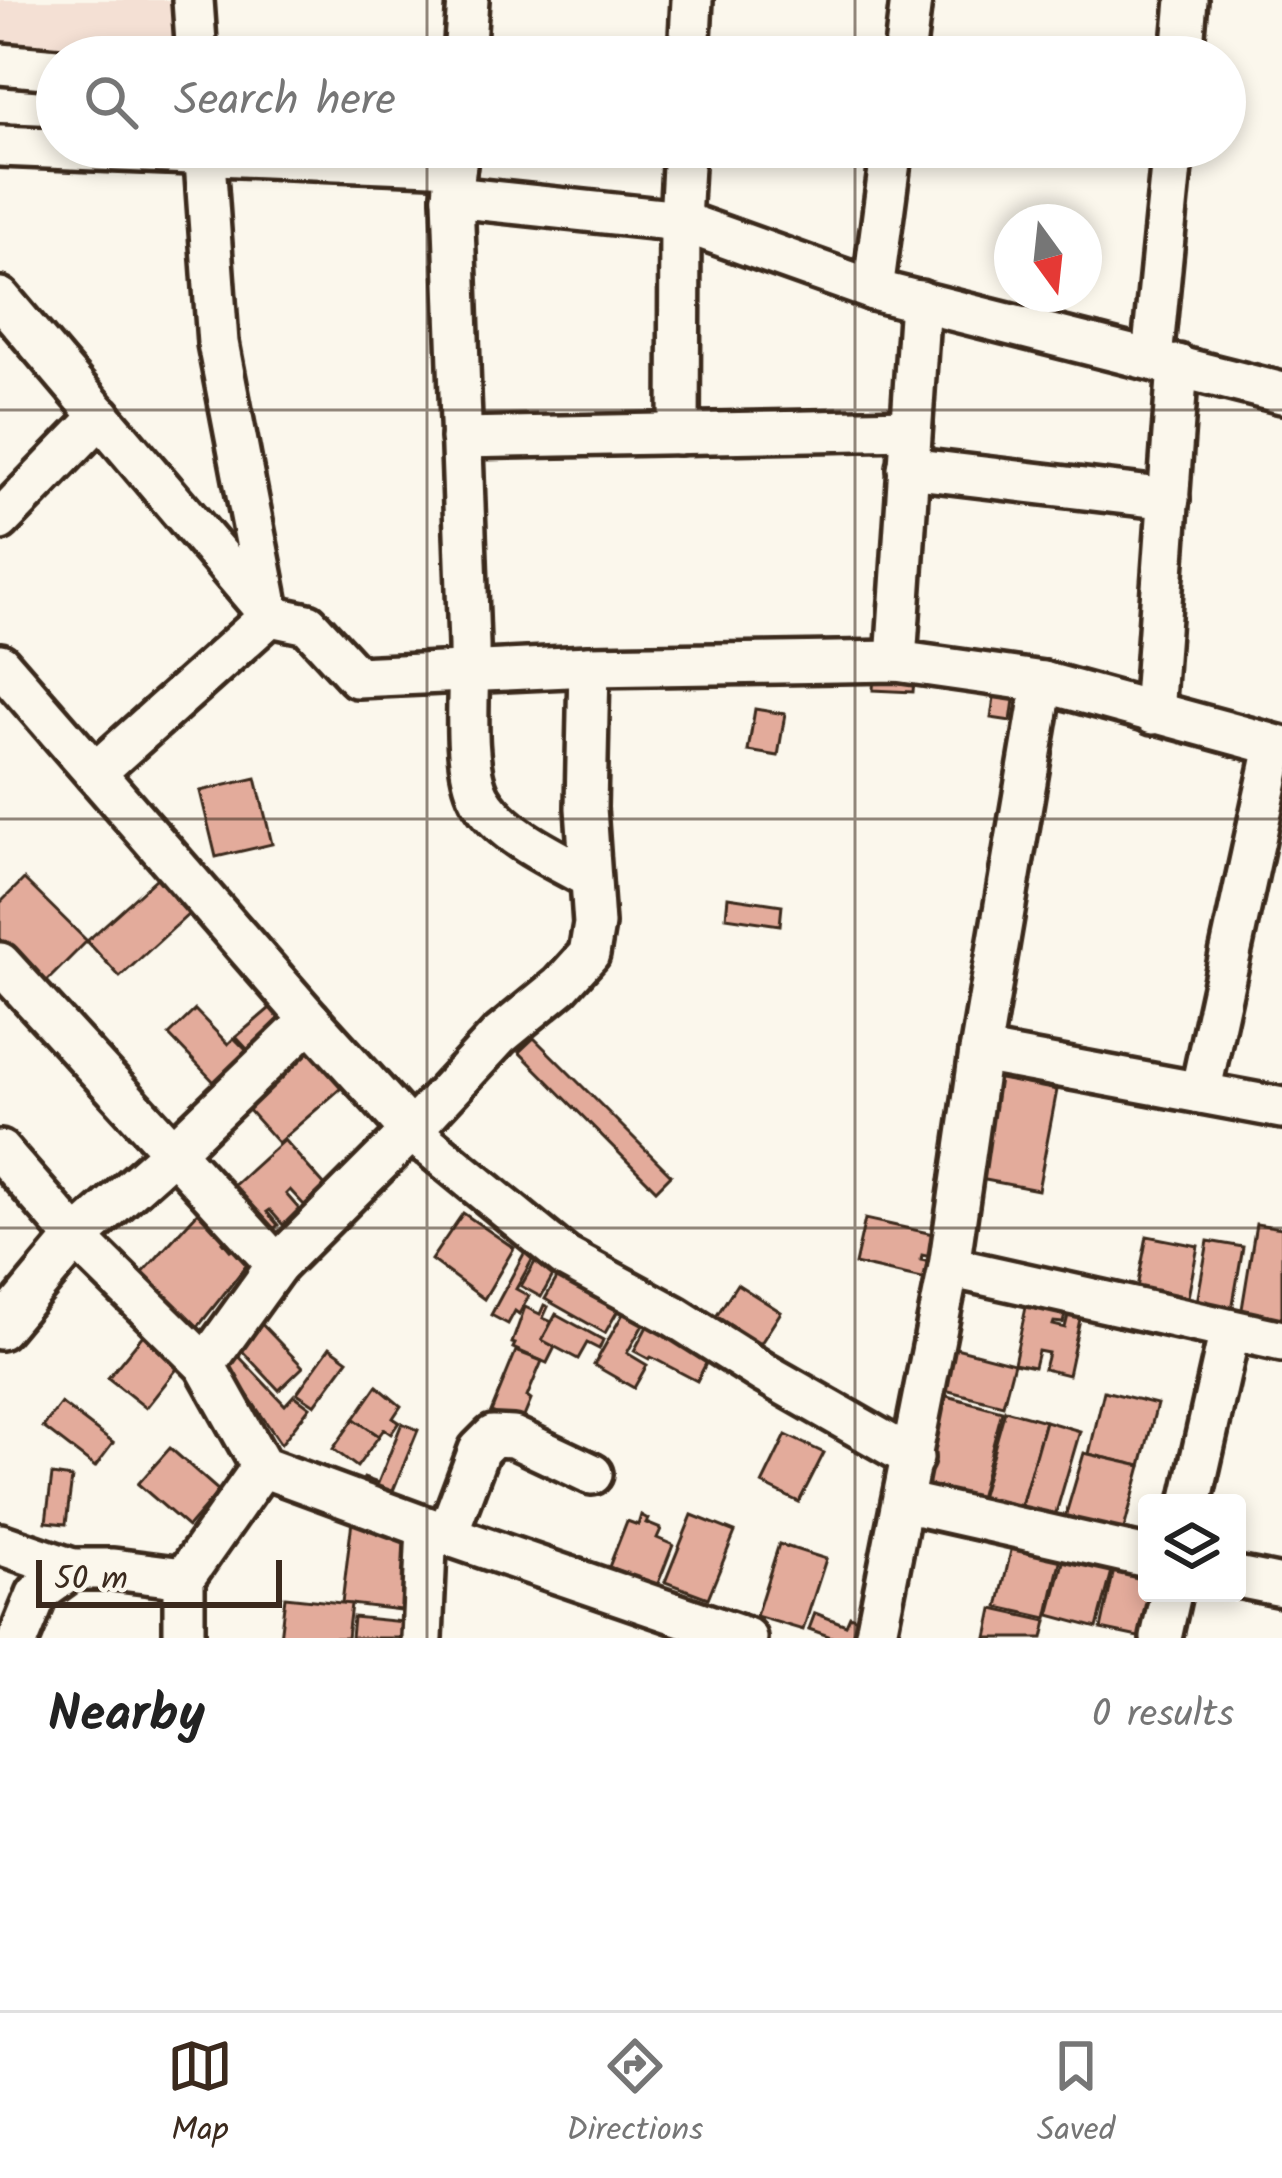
<!DOCTYPE html>
<style>
:root{--surface:#fff;--page:#f6f6f6;--text:#222;--muted:#767676;--line:#e0e0e0;--accent:#3b2a1e}
body{margin:0;font-family:Kalam,sans-serif;background:var(--page);color:var(--text)}
.controls{position:absolute;right:36px;bottom:36px;display:grid;overflow:hidden;border-radius:12px;box-shadow:0 6px 18px #0003}
.controls button{width:108px;height:108px;display:grid;place-items:center;padding:0;border:0;border-bottom:3px solid var(--line);background:var(--surface);color:var(--text);font:60px sans-serif}
.compass{position:absolute;left:994px;top:204px;width:108px;height:108px;border-radius:50%;background:var(--surface);box-shadow:0 6px 18px #0003;rotate:165deg}
.scale{position:absolute;left:36px;bottom:30px;width:246px;box-sizing:border-box;padding-left:12px;border:6px solid #3b2a1e;border-top:0;font-size:33px;line-height:42px;white-space:nowrap;color:#3b2a1e;-webkit-text-stroke:9px #fbf7ec;paint-order:stroke}
.list{margin:0;padding:0;list-style:none}
h2{display:flex;justify-content:space-between;align-items:center;height:156px;margin:0;padding:0 48px;font-size:51px}
h2 small{font-size:39px;font-weight:400;color:var(--muted)}
.icon{flex:none;width:66px;height:66px;fill:none;stroke:currentColor;stroke-width:2;stroke-linecap:round;stroke-linejoin:round}
.map{position:relative;flex:none;width:1282px;height:1638px;overflow:hidden}
.search{position:absolute;background:var(--surface);box-shadow:0 6px 18px #0003;left:36px;right:36px;top:36px;height:132px;display:flex;align-items:center;gap:30px;box-sizing:border-box;padding:0 42px;border-radius:66px;color:var(--muted);font-size:45px}
.sheet{height:372px;background:var(--surface)}
nav{display:flex;justify-content:space-around;align-items:center;box-sizing:border-box;height:168px;border-top:3px solid var(--line);background:var(--surface);font-size:33px;color:var(--muted)}
nav a{display:grid;justify-items:center;gap:6px}
nav .on{color:var(--accent)}
.map>svg:first-child{display:block}
.built{fill:#f4e0d4}
.building{fill:#e3ab9b;stroke:#3b2a1e;stroke-width:3}
.lines{fill:none;stroke-linecap:round;stroke-linejoin:round}
.minor-casing{stroke:#3b2a1e;stroke-width:48}
.minor{stroke:#fbf7ec;stroke-width:39}
.grid{fill:none;stroke:#3b2a1e;stroke-width:3;stroke-opacity:0.55}
</style>
<div class="map">
<svg width="1282" height="1638" viewBox="0 0 1282 1638">
<rect width="100%" height="100%" fill="#fbf7ec"/>
<filter id="ink" filterUnits="userSpaceOnUse"><feTurbulence type="fractalNoise" baseFrequency=".00833" numOctaves="2"/><feDisplacementMap in="SourceGraphic" scale="24" xChannelSelector="R" yChannelSelector="G"/><feConvolveMatrix kernelMatrix="1 2 1 2 8 2 1 2 1" color-interpolation-filters="sRGB"/></filter>
<g filter="url(#ink)">
<!-- built -->
<polygon class="built" points="0,0 172,0 175,57 73,57 0,47"/>
<!-- building -->
<g class="building">
<polygon points="874,676 914,679 913,692 873,690"/>
<polygon points="995,690 1015,693 1011,721 991,718"/>
<polygon points="755,709 785,714 778,756 748,751"/>
<polygon points="256,778 272,844 216,857 200,791"/>
<polygon points="157,878 190,913 120,977 87,941"/>
<polygon points="24,879 87,941 40,988 0,948 0,903"/>
<polygon points="728,897 782,905 780,925 726,917"/>
<polygon points="276,1003 288,1018 249,1051 236,1037"/>
<polygon points="195,1010 228,1044 234,1038 249,1053 216,1084 169,1035"/>
<polygon points="310,1038 348,1082 278,1143 239,1099"/>
<polygon points="534,1038 671,1175 656,1190 519,1052"/>
<polygon points="995,1078 1057,1090 1038,1190 975,1178"/>
<polygon points="284,1140 325,1186 304,1205 290,1190 286,1194 299,1209 283,1225 270,1210 267,1212 278,1225 268,1234 229,1190"/>
<polygon points="209,1200 237,1230 223,1242 230,1250 244,1237 257,1252 197,1328 140,1276"/>
<polygon points="463,1213 514,1248 484,1299 431,1260"/>
<polygon points="865,1219 942,1236 940,1259 922,1255 921,1260 935,1263 931,1281 855,1264"/>
<polygon points="1256,1224 1282,1228 1282,1321 1241,1315"/>
<polygon points="1147,1236 1198,1246 1187,1302 1136,1293"/>
<polygon points="1208,1241 1243,1247 1231,1315 1196,1308"/>
<polygon points="527,1248 536,1253 516,1289 529,1296 519,1314 515,1311 508,1324 491,1315"/>
<polygon points="542,1250 561,1261 541,1297 521,1286"/>
<polygon points="565,1264 625,1298 605,1333 545,1299"/>
<polygon points="737,1284 781,1312 754,1354 710,1326"/>
<polygon points="1029,1293 1069,1297 1063,1323 1054,1322 1053,1325 1065,1328 1071,1303 1083,1305 1068,1375 1044,1369 1048,1353 1038,1351 1034,1367 1014,1363"/>
<polygon points="544,1305 548,1307 543,1318 552,1322 542,1340 555,1347 547,1363 513,1348 515,1344 512,1343 525,1307 540,1314"/>
<polygon points="628,1305 648,1316 627,1353 647,1365 634,1388 594,1365"/>
<polygon points="556,1314 603,1340 599,1349 587,1343 578,1359 542,1340"/>
<polygon points="653,1315 715,1346 697,1381 651,1357 649,1359 634,1351"/>
<polygon points="254,1316 303,1367 279,1390 231,1339"/>
<polygon points="143,1335 180,1365 146,1408 108,1378"/>
<polygon points="948,1346 1014,1363 1003,1405 937,1388"/>
<polygon points="330,1347 348,1360 315,1405 297,1393"/>
<polygon points="233,1350 285,1405 294,1395 310,1407 281,1444 225,1362"/>
<polygon points="516,1351 542,1361 527,1397 531,1400 521,1424 491,1412"/>
<polygon points="377,1386 401,1406 393,1418 399,1422 391,1434 384,1429 379,1436 354,1419"/>
<polygon points="1104,1391 1157,1404 1141,1466 1089,1454"/>
<polygon points="936,1393 1002,1411 977,1506 916,1490"/>
<polygon points="61,1403 113,1443 95,1467 43,1427"/>
<polygon points="1005,1410 1045,1421 1019,1513 979,1502"/>
<polygon points="354,1419 379,1436 357,1467 333,1449"/>
<polygon points="1045,1421 1080,1431 1053,1523 1019,1513"/>
<polygon points="402,1423 418,1430 390,1498 360,1486 364,1478 378,1483"/>
<polygon points="786,1435 824,1453 799,1502 762,1484"/>
<polygon points="170,1448 219,1491 188,1527 138,1484"/>
<polygon points="1084,1453 1141,1466 1121,1540 1063,1524"/>
<polygon points="52,1475 72,1478 66,1524 46,1522"/>
<polygon points="641,1515 648,1519 646,1523 661,1529 657,1538 673,1545 657,1586 609,1567 627,1521 638,1525"/>
<polygon points="692,1515 735,1532 708,1598 665,1582"/>
<polygon points="352,1521 415,1540 409,1611 342,1603"/>
<polygon points="1015,1533 1064,1544 1047,1618 998,1607"/>
<polygon points="1068,1543 1116,1556 1097,1628 1049,1615"/>
<polygon points="779,1544 826,1559 803,1630 756,1616"/>
<polygon points="1117,1556 1147,1562 1147,1593 1160,1593 1143,1638 1101,1629"/>
<polygon points="285,1597 351,1604 347,1638 280,1638"/>
<polygon points="993,1609 1047,1621 1043,1638 987,1638"/>
<polygon points="815,1613 846,1625 850,1616 861,1621 855,1638 834,1638 809,1629"/>
<polygon points="353,1617 404,1622 402,1638 351,1638"/>
</g>
<g class="lines">
<!-- minor casing -->
<g class="minor-casing">
<g id="minor">
<polyline points="193,0 197,57"/>
<polyline points="464,57 468,0"/>
<polyline points="689,57 692,0"/>
<polyline points="904,57 911,0"/>
<polyline points="1182,57 1187,0"/>
<polyline points="0,64 57,69"/>
<polyline points="0,146 456,165"/>
<polyline points="204,147 218,343 269,610"/>
<path d="M 457,147 L 453,197 C 458,346 464,496 469,645 C 470,688 461,762 480,798 C 501,835 554,859 590,878"/>
<polyline points="453,197 680,221 873,290 1282,393"/>
<polyline points="873,290 892,147"/>
<polyline points="0,298 270,616 308,624 357,677 589,666 896,661 1043,682 1282,747"/>
<polyline points="1152,359 1173,147"/>
<polyline points="679,434 680,221 684,147"/>
<polyline points="461,438 910,429"/>
<polyline points="908,468 1169,499"/>
<polyline points="0,520 101,416"/>
<polyline points="896,661 920,301"/>
<polyline points="0,664 310,1020 411,1131 565,1257 674,1316 764,1373 913,1458"/>
<polyline points="1153,714 1178,365"/>
<polyline points="95,773 270,616"/>
<polyline points="0,963 277,1265"/>
<polyline points="980,1052 1282,1108"/>
<polyline points="1200,1093 1275,747"/>
<polyline points="0,1151 76,1238 205,1365 262,1467 447,1535 746,1638"/>
<polyline points="949,1267 1282,1341"/>
<polyline points="0,1329 76,1238 173,1152 310,1020"/>
<polyline points="205,1365 277,1265 411,1131 499,1036 560,986 589,954 594,924 586,808 589,666"/>
<polyline points="903,1502 1147,1557"/>
<polyline points="1191,1503 1230,1330"/>
<polyline points="447,1535 479,1450 493,1436 513,1437 592,1474"/>
<polyline points="0,1544 72,1569"/>
<polyline points="1237,1577 1282,1586"/>
<polyline points="19,1638 37,1594 72,1569 113,1569 184,1578"/>
<polyline points="184,1638 184,1578 262,1467"/>
<polyline points="422,1638 427,1527"/>
<polyline points="875,1638 949,1267 980,1052 1043,682"/>
<polyline points="1161,1638 1171,1593"/>
</g>
</g>
<!-- minor -->
<use href="#minor" class="minor"/>
</g>
</g>
<!-- grid -->
<path class="grid" d="M 427,0 L 427,57M 855,0 L 855,57M 427,147 L 427,1638M 855,147 L 855,1638M 0,410 L 1282,410M 0,819 L 1282,819M 0,1228 L 1282,1228"/>
</svg>
<div class="controls">
<button><svg class="icon" aria-label="layers" viewBox="0 0 24 24"><path d="M12 4l9 5-9 5-9-5zM3 14l9 5 9-5"/></svg></button>
</div>
<svg class="compass" viewBox="-18 -18 36 36"><path d="M0-13l5 13h-10z" fill="#e53935"/><path d="M0 13l5-13h-10z" fill="#767676"/></svg>
<div class="scale">50 m</div>
<div class="search"><svg class="icon" aria-label="search" viewBox="0 0 24 24"><circle cx="10" cy="10" r="6"/><path d="M15 15l6 6"/></svg>Search here</div>
</div>
<section class="sheet">
<h2>Nearby<small>0 results</small></h2>
<ul class="list">
</ul>
</section>
<nav>
<a class="on"><svg class="icon" aria-label="map" viewBox="0 0 24 24"><path d="M3 6l6-2 6 2 6-2v14l-6 2-6-2-6 2zM9 4v14M15 6v14"/></svg>Map</a>
<a><svg class="icon" aria-label="directions" viewBox="0 0 24 24"><path d="M12 3l9 9-9 9-9-9zM9 14v-3h6M13 9l2 2-2 2"/></svg>Directions</a>
<a><svg class="icon" aria-label="saved" viewBox="0 0 24 24"><path d="M7 4h10v16l-5-4-5 4z"/></svg>Saved</a>
</nav>
